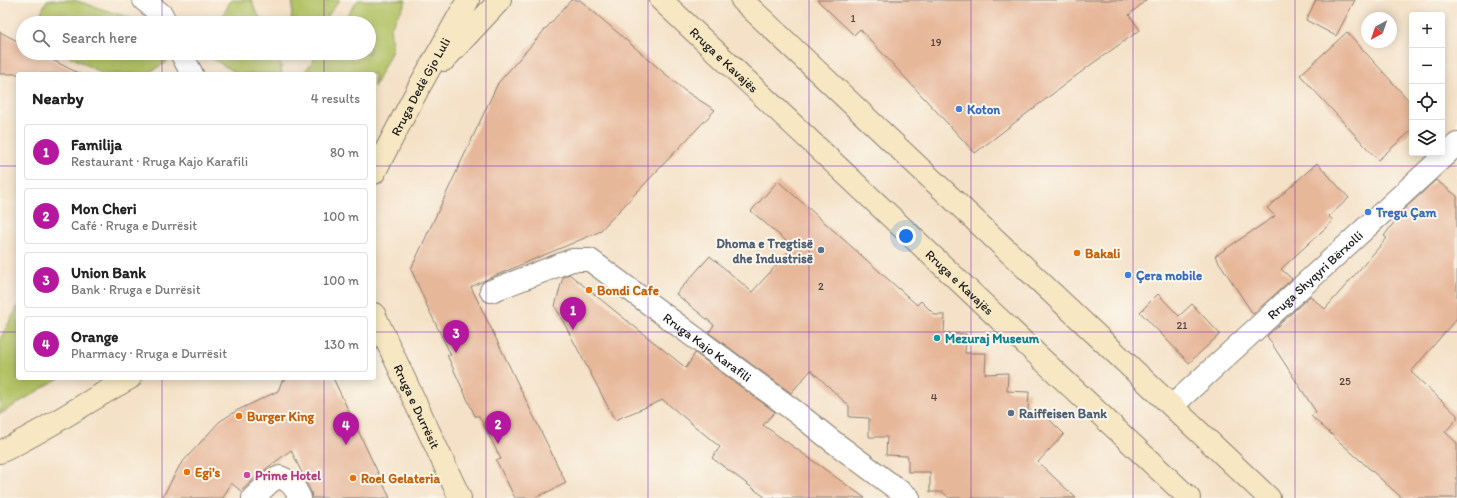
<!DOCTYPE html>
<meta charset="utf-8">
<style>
:root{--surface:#fff;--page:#f2f2f2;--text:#222;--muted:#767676;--line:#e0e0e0;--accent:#b5179e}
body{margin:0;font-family:Itim,sans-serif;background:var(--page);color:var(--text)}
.controls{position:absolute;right:12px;top:12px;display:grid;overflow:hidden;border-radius:4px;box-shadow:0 2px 10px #0003}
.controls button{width:36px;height:36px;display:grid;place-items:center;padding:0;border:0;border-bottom:1px solid var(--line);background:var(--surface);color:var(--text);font:20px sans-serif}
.compass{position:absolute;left:1361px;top:12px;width:36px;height:36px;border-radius:50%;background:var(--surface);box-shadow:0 2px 10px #0003;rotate:220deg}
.you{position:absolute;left:906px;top:236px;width:14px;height:14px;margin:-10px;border:3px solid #fff;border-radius:50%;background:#1a73e8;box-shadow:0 0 0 6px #1a73e833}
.badge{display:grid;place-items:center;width:26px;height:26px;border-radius:50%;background:var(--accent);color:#fff;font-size:13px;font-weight:700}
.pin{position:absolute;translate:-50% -33px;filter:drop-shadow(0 1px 2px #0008)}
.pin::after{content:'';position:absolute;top:21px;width:14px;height:12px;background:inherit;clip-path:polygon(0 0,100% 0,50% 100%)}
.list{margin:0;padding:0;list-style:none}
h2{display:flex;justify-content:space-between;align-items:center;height:52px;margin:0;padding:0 16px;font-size:17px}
h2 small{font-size:13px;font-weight:400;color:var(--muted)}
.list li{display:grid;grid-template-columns:26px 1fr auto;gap:12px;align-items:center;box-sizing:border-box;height:56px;margin:0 8px 8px;padding:0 8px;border:1px solid var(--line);border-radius:4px}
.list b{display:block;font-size:15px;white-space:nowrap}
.list p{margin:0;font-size:13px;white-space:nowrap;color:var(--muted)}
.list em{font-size:13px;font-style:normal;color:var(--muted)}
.icon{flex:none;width:22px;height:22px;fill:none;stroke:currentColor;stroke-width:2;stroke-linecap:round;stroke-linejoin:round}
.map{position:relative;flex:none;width:1457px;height:498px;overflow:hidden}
.search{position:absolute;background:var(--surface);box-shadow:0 2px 10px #0003;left:16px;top:16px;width:360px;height:44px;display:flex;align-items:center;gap:10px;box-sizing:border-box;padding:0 14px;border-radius:22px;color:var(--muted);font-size:15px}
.panel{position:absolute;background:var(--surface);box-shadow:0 2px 10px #0003;left:16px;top:72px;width:360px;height:308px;border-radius:4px}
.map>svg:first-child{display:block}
.green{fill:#b3c366;stroke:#687041}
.building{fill:#e7b79a}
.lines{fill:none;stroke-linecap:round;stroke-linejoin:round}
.street-casing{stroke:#887e72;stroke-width:24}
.secondary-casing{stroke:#887e72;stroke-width:24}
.street{stroke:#fff;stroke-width:22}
.secondary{stroke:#f7e8c3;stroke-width:22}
.grid{fill:none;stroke:#7b2cbf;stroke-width:1;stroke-opacity:0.55}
.shop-dot{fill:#3f7fe0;stroke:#fbf7ec;stroke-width:1.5}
.service-dot{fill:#5c6f8a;stroke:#fbf7ec;stroke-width:1.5}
.food-dot{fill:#e8710a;stroke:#fbf7ec;stroke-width:1.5}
.culture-dot{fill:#0f9aa8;stroke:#fbf7ec;stroke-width:1.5}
.hotel-dot{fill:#d1479c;stroke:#fbf7ec;stroke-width:1.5}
.labels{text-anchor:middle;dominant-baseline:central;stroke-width:4;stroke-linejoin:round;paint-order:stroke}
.number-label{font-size:11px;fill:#4f433c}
.street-label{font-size:13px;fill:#1c1c1c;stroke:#fbf7ec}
.shop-label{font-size:13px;font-weight:bold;fill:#366cbe;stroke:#fbf7ec;text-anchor:start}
.service-label{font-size:13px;font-weight:bold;fill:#4e5e75;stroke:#fbf7ec;text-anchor:end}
.food-label{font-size:13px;font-weight:bold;fill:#c56008;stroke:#fbf7ec;text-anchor:start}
.culture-label{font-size:13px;font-weight:bold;fill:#0d838f;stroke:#fbf7ec;text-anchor:start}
.hotel-label{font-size:13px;font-weight:bold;fill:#b23c85;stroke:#fbf7ec;text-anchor:start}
</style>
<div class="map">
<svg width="1457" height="498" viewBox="0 0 1457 498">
<rect width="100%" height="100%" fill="#fbf7ec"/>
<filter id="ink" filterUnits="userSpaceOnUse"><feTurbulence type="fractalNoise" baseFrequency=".025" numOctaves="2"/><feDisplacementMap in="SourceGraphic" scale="8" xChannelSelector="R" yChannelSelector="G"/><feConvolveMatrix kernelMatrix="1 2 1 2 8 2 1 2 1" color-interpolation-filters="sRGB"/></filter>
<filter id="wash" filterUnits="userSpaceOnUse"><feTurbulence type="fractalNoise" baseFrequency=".012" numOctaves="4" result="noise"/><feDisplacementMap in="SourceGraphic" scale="16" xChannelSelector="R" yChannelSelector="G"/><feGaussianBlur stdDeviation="0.9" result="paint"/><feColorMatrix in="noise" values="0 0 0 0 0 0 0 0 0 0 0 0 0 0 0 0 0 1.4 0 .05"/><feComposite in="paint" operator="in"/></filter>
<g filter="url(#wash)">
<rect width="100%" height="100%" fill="#f4e1c7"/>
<!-- green -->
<g class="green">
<polygon points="47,0 74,0 146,23 36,23"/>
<polygon points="231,0 252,0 255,10 264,23 219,23"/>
<polygon points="293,0 340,0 322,23 291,23"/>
<path d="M 358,0 L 406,0 C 404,10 394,18 391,28 C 389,36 394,43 392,50 L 374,87 L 374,74 L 303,74 L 319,53 L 369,53 L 369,23 L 341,23 Z"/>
<polygon points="64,53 163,53 167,62 146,74 103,74"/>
<polygon points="203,53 275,53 281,65 282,74 238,74"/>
<polygon points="18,306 18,378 59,378 0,414 0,339"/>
</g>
<g id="blocks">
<!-- building -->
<g class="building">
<polygon points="571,0 580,0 685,91 715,110 599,232 487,279 471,287 566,483 535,498 515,498 496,460 501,459 479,416 475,416 447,355 451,355 427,306 411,269 498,83"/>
<polygon points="817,0 1146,0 1129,15 1140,30 1089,66 975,153 860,29 854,35"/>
<polygon points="1316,0 1355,0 1336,36 1306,20"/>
<polygon points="0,32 23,44 23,53 39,53 80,74 0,74"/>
<polygon points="1347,32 1412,104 1412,130 1378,160 1300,75"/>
<polygon points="1317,163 1349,198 1329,216 1333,221 1281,269 1292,279 1253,314 1215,256 1275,216 1267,208"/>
<polygon points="1436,180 1457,196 1457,318 1411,372 1457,415 1457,419 1445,432 1457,443 1457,498 1402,498 1311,416 1316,412 1267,336 1310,296 1325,309 1387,238 1384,236 1403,210"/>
<polygon points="778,181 917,305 921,301 935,315 945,315 944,333 966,334 965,353 986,353 985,374 1008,373 1007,391 1029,392 1028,411 1050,413 1050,420 1064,434 1038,462 1076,498 949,498 943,492 930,492 930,472 908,472 908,456 886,455 887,437 869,437 869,418 849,417 849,406 811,370 791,393 709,333 714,325 676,294 710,256 752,292 793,247 751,211"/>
<polygon points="569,274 686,368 695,353 775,412 763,425 865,498 766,498 712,458 720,447 663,400 615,420 555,306 563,277"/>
<polygon points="1158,294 1179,316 1192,304 1220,334 1189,363 1140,312"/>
<polygon points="289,378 333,378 390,498 312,498 311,492 291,450 262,472 241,491 231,483 223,498 162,498 180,465 219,422 236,411 278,391 282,381"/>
</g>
</g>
</g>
<g filter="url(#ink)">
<use href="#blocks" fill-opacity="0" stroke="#887e72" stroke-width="1"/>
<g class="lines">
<!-- street casing -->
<g class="street-casing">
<g id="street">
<polyline points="144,0 162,15 166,23"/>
<polyline points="181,53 192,74"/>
<path id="s1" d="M 491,291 L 572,260 L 590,260 L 797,413 L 831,440 L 909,498"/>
<path id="s2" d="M 1172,406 L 1457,144"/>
<path d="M 253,498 L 271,481 L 280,477 C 291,481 295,488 300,498"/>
</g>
</g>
<!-- secondary casing -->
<g class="secondary-casing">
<g id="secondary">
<path id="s3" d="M 661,0 L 1189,498"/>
<polyline points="742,0 1269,498"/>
<polyline points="444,60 500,0"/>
<path id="s4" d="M 374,173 L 419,87 L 468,0"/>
<path id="s5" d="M 374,314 L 460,498"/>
<path d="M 0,452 C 45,431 86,402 130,378"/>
</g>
</g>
<!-- street -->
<use href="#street" class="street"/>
<!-- secondary -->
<use href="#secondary" class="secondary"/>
</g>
</g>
<!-- grid -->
<path class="grid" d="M 162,0 L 162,23M 324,0 L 324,23M 486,0 L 486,498M 648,0 L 648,498M 809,0 L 809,498M 971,0 L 971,498M 1133,0 L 1133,498M 1295,0 L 1295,498M 162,53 L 162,74M 324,53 L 324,74M 0,166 L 18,166M 374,166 L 1457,166M 0,332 L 18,332M 374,332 L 1457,332M 162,378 L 162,498M 324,378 L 324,498"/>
<!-- markers -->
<g class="shop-dot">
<circle cx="959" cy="109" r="4"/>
<circle cx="1368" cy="212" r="4"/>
<circle cx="1128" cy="275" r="4"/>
</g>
<g class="service-dot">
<circle cx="821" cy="250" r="4"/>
<circle cx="1011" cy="413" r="4"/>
</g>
<g class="food-dot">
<circle cx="1077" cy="253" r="4"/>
<circle cx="589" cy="290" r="4"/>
<circle cx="239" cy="416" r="4"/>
<circle cx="187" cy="472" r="4"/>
<circle cx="353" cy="478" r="4"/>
</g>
<circle class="culture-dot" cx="937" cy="338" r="4"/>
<circle class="hotel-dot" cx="247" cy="475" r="4"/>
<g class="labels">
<!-- number labels -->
<g class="number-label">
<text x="853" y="18">1</text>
<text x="936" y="42">19</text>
<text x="821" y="286">2</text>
<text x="1182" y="325">21</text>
<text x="1345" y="381">25</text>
<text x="934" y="397">4</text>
</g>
<!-- street labels -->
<g class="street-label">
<text stroke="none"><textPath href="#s3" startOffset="87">Rruga e Kavajës</textPath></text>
<text stroke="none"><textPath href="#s4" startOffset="98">Rruga Dedë Gjo Luli</textPath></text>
<text stroke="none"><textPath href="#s2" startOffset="194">Rruga Shyqyri Bërxolli</textPath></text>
<text stroke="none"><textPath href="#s3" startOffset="411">Rruga e Kavajës</textPath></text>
<text stroke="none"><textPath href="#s1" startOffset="251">Rruga Kajo Karafili</textPath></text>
<text stroke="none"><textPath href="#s5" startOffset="102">Rruga e Durrësit</textPath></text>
</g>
<!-- shop labels -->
<g class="shop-label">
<text x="967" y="109">Koton</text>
<text x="1376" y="212">Tregu Çam</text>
<text x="1136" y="275">Çera mobile</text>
</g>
<!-- service labels -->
<g class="service-label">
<text x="813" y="243">Dhoma e Tregtisë<tspan x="813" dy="15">dhe Industrisë</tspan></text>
<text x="1019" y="413" text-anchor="start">Raiffeisen Bank</text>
</g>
<!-- food labels -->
<g class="food-label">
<text x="1085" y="253">Bakali</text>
<text x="597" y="290">Bondi Cafe</text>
<text x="247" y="416">Burger King</text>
<text x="195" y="472">Egi's</text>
<text x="361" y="478">Roel Gelateria</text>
</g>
<!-- culture labels -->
<g class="culture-label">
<text x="945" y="338">Mezuraj Museum</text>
</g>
<!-- hotel labels -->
<g class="hotel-label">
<text x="255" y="475">Prime Hotel</text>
</g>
</g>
</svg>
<div class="controls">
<button>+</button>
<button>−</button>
<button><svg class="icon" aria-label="locate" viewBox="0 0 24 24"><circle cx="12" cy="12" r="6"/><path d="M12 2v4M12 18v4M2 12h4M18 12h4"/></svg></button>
<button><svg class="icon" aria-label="layers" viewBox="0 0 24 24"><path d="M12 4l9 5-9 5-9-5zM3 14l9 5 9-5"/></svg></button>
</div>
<svg class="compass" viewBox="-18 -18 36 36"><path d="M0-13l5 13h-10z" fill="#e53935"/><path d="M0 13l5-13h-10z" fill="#767676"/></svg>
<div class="you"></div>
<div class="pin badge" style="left:573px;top:330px">1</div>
<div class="pin badge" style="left:498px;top:444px">2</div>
<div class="pin badge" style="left:456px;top:353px">3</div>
<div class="pin badge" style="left:346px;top:445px">4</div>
<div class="search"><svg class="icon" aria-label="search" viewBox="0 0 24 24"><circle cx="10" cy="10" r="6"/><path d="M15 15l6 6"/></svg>Search here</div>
<section class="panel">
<h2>Nearby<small>4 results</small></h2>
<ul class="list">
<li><span class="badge">1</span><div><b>Familija</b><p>Restaurant · Rruga Kajo Karafili</p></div><em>80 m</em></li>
<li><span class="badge">2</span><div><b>Mon Cheri</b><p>Café · Rruga e Durrësit</p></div><em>100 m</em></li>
<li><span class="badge">3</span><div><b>Union Bank</b><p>Bank · Rruga e Durrësit</p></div><em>100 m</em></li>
<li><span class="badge">4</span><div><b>Orange</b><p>Pharmacy · Rruga e Durrësit</p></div><em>130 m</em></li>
</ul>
</section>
</div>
